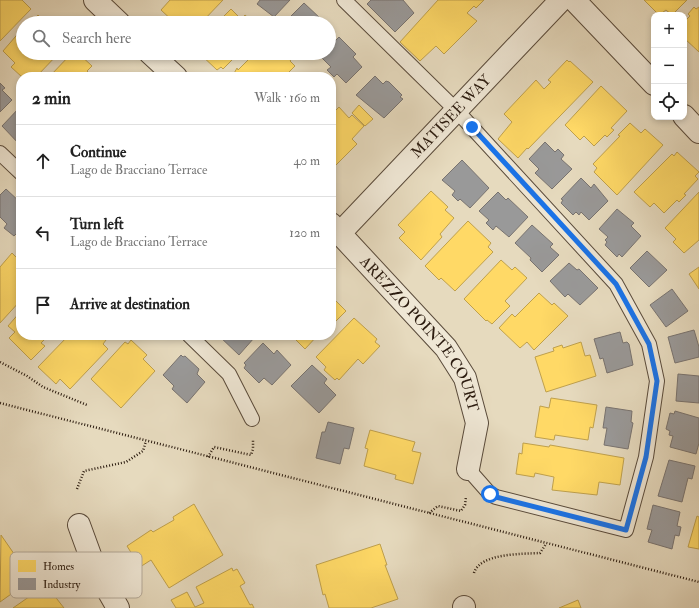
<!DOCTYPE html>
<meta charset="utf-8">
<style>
:root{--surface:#fff;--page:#f2f2f2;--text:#222;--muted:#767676;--line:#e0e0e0}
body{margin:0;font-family:"IM FELL Double Pica",serif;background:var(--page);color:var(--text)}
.controls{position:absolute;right:12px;top:12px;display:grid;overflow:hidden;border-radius:8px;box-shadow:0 2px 6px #0003}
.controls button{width:36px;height:36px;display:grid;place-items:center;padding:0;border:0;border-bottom:1px solid var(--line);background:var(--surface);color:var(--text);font:20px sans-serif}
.stop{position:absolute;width:12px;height:12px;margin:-9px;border:3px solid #1a73e8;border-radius:50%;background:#fff}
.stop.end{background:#1a73e8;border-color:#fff;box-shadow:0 1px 4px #0008}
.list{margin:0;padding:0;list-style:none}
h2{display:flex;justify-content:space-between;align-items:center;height:52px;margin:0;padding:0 16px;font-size:17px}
h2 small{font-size:13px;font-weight:400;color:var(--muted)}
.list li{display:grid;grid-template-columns:26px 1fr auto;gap:12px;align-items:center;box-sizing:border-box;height:72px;padding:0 16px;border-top:1px solid var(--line)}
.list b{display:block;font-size:15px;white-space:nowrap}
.list p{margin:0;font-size:13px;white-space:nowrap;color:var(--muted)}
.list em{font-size:13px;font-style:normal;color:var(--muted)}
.icon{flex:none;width:22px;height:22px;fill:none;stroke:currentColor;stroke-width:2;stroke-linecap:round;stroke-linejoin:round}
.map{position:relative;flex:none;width:699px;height:608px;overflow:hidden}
.search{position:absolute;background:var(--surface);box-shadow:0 2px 6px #0003;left:16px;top:16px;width:320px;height:44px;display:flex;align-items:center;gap:10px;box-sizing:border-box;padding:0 14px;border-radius:22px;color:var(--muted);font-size:15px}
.panel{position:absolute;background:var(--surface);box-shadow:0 2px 6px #0003;left:16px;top:72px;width:320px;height:268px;border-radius:16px}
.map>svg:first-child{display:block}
.homes{fill:#ffd966;stroke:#bfa04c}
.industry{fill:#999;stroke:#787370}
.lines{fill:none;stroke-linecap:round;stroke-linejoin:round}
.lane-casing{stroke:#5a4b3b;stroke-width:16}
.street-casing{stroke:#5a4b3b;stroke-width:24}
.path{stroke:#2b1b0f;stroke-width:2.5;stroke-dasharray:1 2;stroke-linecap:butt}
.lane{stroke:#efe7d5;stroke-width:14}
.street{stroke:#efe7d5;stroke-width:22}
.route{stroke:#1a73e8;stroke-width:5}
.labels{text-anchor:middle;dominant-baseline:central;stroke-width:4;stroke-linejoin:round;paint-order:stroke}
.street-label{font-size:15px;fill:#2b1b0f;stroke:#efe7d5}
.key{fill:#efe7d5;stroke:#b4aa9a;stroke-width:1}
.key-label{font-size:11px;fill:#2b1b0f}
</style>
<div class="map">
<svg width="699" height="608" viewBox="0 0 699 608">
<rect width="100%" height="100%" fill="#e6dabe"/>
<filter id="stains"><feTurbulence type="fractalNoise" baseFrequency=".005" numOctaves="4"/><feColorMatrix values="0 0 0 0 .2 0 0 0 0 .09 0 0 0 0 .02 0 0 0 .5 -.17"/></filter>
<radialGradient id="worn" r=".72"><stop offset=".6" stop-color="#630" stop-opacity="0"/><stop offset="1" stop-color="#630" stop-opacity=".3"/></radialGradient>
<!-- homes -->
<g class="homes">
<polygon points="0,0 22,0 31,9 0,41"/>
<polygon points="170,0 223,0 201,23 175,23 161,10"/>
<polygon points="438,0 484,0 476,8 474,6 467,13 477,21 444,54 436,46 420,61 400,42"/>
<polygon points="644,0 687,0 672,15 666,10 659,15"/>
<polygon points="694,7 696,9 699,7 699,52 684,38 684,22 690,16 688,14"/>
<polygon points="231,9 241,19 245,15 254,23 213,23 215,21 217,23"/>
<polygon points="38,15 46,23 30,23"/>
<polygon points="22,29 23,53 59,53 36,77 22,77 11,67 15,63 3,51"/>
<polygon points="72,53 78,53 92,66 87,71 93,77 49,77"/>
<polygon points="199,53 239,53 223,69 221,67 217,70"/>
<polygon points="255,53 289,53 293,57 290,61 295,66 284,77 232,77 237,68 238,70"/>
<polygon points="567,60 569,62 570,61 593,82 528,149 527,148 518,158 498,139 512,122 504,114 536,80 544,89 551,82 548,80"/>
<polygon points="601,86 627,111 611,128 614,130 607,137 605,135 594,146 584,136 580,140 565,125"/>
<polygon points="359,105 373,119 365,126 352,113"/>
<polygon points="339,107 349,118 352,115 364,126 352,139 357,144 331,170 331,115"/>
<polygon points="630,123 641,133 645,129 663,145 617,195 594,172 597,168 593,164 620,136 618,135"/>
<polygon points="677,152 699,172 695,176 698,179 684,194 686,195 679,202 677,200 664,213 654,203 650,207 634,192 672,154 674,156"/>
<polygon points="431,191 448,207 445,210 454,218 440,234 442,237 421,260 399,238 405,232 398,225"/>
<polygon points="699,192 699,240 684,253 673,242 676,239 665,228"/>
<polygon points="468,221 491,243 488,247 493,252 455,291 441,278 439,280 425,266"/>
<polygon points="12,253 21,262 21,300 0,323 0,267"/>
<polygon points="501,260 512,270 515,267 527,278 505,301 510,306 492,324 487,320 486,321 464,299"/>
<polygon points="699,267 699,289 689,274"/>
<polygon points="539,293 552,305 554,303 568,316 534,350 527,342 520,348 499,328 512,314 515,317"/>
<polygon points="334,299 346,311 331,326 331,302"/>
<polygon points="21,311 21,335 49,335 41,343 45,346 31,360 9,338 15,332 8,326"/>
<polygon points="354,318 377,339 375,342 380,346 363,364 358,359 339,380 337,378 335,380 324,370 326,367 316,357"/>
<polygon points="69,335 101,335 106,340 103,344 108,349 70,389 60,379 56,384 38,367"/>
<polygon points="284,335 318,335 305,349 292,336 289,339"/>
<polygon points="131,340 147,355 143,359 155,371 121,408 91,379 125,342 128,344"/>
<polygon points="581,342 585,356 590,355 596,376 546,392 535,357 554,351 553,348 562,345 563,348"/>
<polygon points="551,398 597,405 593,428 590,427 588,440 555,435 554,440 535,437 540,406 549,408"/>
<polygon points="370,430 415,442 412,451 421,453 413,484 395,479 396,475 364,466 368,449 365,448"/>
<polygon points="523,443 549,447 550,445 624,458 620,485 599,482 597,495 552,490 554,477 535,473 534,477 516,474 519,453 522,454"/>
<polygon points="194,504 223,555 169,588 151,560 140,567 127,546 151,530 153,532 174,520 173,517"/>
<polygon points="697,516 699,517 699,549 688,547"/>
<polygon points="1,535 19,561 29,554 42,572 0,602"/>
<polygon points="380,544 387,565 385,565 398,599 371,608 329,608 325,594 323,595 316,565"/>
<polygon points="232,568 233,571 237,569 245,583 240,586 250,605 252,604 254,608 176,608 171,600 187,592 195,607 204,603 196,587"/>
<polygon points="46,585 64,608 13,608"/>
<polygon points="578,600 581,608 559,608"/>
</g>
<!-- industry -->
<g class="industry">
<polygon points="260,0 290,0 274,17 257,4"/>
<polygon points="371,0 403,0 414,13 395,32 367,4"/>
<polygon points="304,3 321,19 318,23 284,23"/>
<polygon points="339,37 356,54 353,57 362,67 346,83 337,74 334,77 327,70 331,67 320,56 323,53 329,53 329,47"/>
<polygon points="375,76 383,84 386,81 389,82 402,95 400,97 403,99 384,118 356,95"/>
<polygon points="0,83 5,88 2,90 12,100 0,112"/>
<polygon points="21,106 21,146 2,126"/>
<polygon points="545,142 555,152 558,149 564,155 561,159 572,169 552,189 535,173 539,169 529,159"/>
<polygon points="462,160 489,188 470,208 460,199 458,201 452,195 455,191 442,180"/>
<polygon points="581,178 591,188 594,184 608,201 589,220 581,212 579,215 576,212 573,215 561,203 563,200 561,199"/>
<polygon points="6,189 21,203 21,229 14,236 4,228 7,224 0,217 0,195"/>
<polygon points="498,192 506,200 508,198 528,217 509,237 496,226 493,230 486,223 489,220 479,211"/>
<polygon points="617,209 634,223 631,226 641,236 622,257 619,254 617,257 605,245 607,242 605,240 608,237 599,229"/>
<polygon points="532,225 553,244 550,247 559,255 542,272 530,260 531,258 515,243"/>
<polygon points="647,251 667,270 649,287 630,268"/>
<polygon points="569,263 577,270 579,269 598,288 580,305 568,294 565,297 550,281"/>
<polygon points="672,289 688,311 666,327 650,305"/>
<polygon points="694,330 699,347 699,357 675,363 668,337"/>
<polygon points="620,332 623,343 627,342 629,344 633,365 607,373 603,358 600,359 594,339"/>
<polygon points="218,335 251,335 254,338 239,355"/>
<polygon points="263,343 274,354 277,350 291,365 272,385 264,378 259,383 244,368 246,365 244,363"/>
<polygon points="181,355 183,357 185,356 199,369 197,374 205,382 187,403 172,389 174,386 163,375"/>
<polygon points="312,365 327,379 324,383 336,395 319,413 291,386"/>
<polygon points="678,374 699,376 699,403 676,401"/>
<polygon points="606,407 632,411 631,422 633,423 628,449 604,445 607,428 603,428"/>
<polygon points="675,411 699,418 699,443 696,454 670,447 673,436 669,435 670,431 666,429 670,413 674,414"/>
<polygon points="328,422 354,428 349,449 344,448 340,464 316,458 322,432 325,432"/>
<polygon points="669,460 695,466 692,479 688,478 682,502 658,496"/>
<polygon points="653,505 680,512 677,526 681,527 679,536 675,535 672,549 648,542 652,530 647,529"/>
</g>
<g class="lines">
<!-- lane casing -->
<g class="lane-casing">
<g id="lane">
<polyline points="344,0 456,110 616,284 649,344 657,381 646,457 626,530 496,497 490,494 468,469"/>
<polyline points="0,153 21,173"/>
<polyline points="189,335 229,374 252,419"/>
</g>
</g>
<!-- street casing -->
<g class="street-casing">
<g id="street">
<polyline points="95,0 119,23"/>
<polyline points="574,0 654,84"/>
<polyline points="150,53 176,77"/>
<polyline points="684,116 699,132"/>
<path id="s1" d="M 331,224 L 446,348 L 465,378 L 477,423 L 468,469"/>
<path id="s2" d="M 340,233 L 561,0"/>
<polyline points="79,525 94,566 118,608"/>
<polyline points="464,608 464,607"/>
</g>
</g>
<!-- path -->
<g class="path">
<polyline points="0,362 27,376 43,387 87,405"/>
<polyline points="0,403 699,582"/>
<polyline points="208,457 214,447 251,455 253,449 253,439"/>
<polyline points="77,489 84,471 126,462 143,451 146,441"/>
<polyline points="429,513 438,506 461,511 465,505 466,497"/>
<path d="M 474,573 C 480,553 522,554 540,553 L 546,544"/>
</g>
<!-- lane -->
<use href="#lane" class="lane"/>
<!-- street -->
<use href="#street" class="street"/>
</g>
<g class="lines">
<!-- route -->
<polyline class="route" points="472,127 616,284 649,344 657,381 646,457 626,530 496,497 490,494"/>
</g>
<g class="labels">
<!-- street labels -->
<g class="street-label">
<text stroke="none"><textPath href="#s2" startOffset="161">MATISEE WAY</textPath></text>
<text stroke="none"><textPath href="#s1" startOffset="143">AREZZO POINTE COURT</textPath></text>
</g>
</g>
<!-- legend -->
<rect x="10" y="552" width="132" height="46" rx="6" class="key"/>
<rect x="18" y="560" width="18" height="12" fill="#ffd966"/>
<rect x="18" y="578" width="18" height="12" fill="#999"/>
<g class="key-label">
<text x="43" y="570">Homes</text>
<text x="43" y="588">Industry</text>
</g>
<rect width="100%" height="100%" filter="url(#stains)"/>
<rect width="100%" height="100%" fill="url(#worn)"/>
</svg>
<div class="controls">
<button>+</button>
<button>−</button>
<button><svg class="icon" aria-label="locate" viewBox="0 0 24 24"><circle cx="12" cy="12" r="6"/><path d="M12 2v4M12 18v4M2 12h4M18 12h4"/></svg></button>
</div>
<div class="stop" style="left:490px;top:494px"></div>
<div class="stop end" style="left:472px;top:127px"></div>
<div class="search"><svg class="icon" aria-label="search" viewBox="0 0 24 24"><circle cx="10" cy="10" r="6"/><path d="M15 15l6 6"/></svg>Search here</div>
<section class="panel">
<h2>2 min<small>Walk · 160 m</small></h2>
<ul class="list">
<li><svg class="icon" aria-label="ahead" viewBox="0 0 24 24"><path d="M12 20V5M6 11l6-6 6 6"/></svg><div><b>Continue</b><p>Lago de Bracciano Terrace</p></div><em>40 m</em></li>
<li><svg class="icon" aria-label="left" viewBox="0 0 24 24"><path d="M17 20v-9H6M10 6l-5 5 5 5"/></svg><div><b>Turn left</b><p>Lago de Bracciano Terrace</p></div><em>120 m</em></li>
<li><svg class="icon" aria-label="arrive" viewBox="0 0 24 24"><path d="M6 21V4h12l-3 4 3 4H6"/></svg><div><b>Arrive at destination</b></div></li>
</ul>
</section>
</div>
